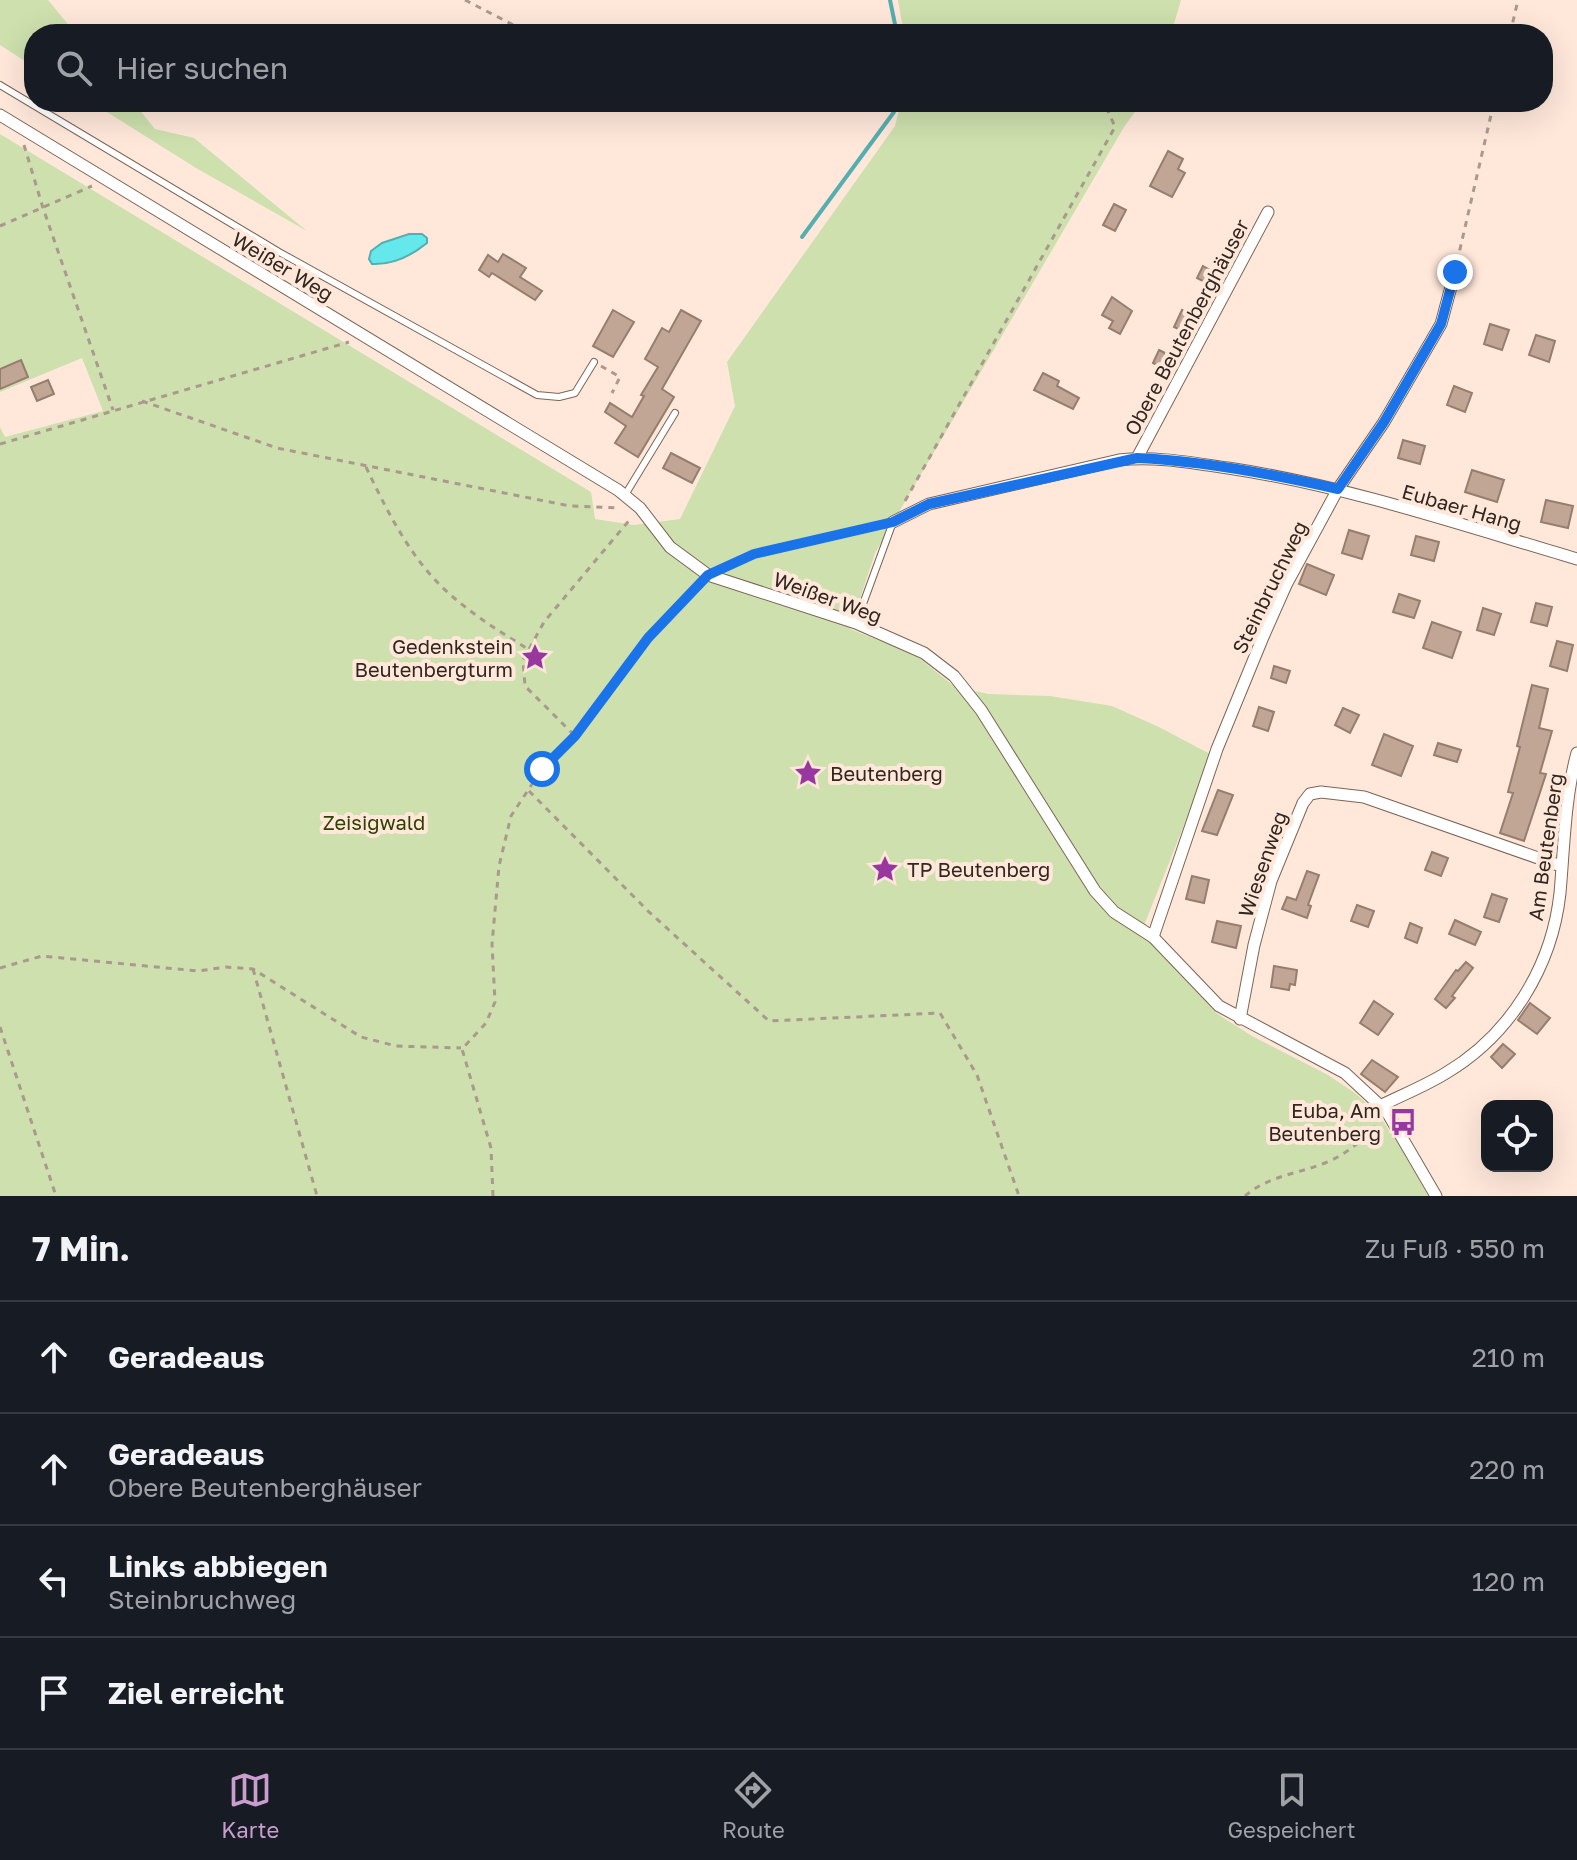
<!DOCTYPE html>
<html lang="de">
<meta charset="utf-8">
<style>
:root{--surface:#171b24;--page:#20242c;--text:#f1f3f6;--muted:#9ea1a6;--line:#363941;--accent:#c99ece}
body{margin:0;font-family:"Golos Text",sans-serif;background:var(--page);color:var(--text)}
.controls{position:absolute;right:24px;bottom:24px;display:grid;overflow:hidden;border-radius:16px;box-shadow:0 8px 32px #0002}
.controls button{width:72px;height:72px;display:grid;place-items:center;padding:0;border:0;border-bottom:2px solid var(--line);background:var(--surface);color:var(--text);font:40px sans-serif}
.stop{position:absolute;width:24px;height:24px;margin:-18px;border:6px solid #1a73e8;border-radius:50%;background:#fff}
.stop.end{background:#1a73e8;border-color:#fff;box-shadow:0 2px 8px #0008}
.list{margin:0;padding:0;list-style:none}
h2{display:flex;justify-content:space-between;align-items:center;height:104px;margin:0;padding:0 32px;font-size:34px}
h2 small{font-size:26px;font-weight:400;color:var(--muted)}
.list li{display:grid;grid-template-columns:52px 1fr auto;gap:24px;align-items:center;box-sizing:border-box;height:112px;padding:0 32px;border-top:2px solid var(--line)}
.list b{display:block;font-size:30px;white-space:nowrap}
.list p{margin:0;font-size:26px;white-space:nowrap;color:var(--muted)}
.list em{font-size:26px;font-style:normal;color:var(--muted)}
.icon{flex:none;width:44px;height:44px;fill:none;stroke:currentColor;stroke-width:2;stroke-linecap:round;stroke-linejoin:round}
.map{position:relative;flex:none;width:1577px;height:1196px;overflow:hidden}
.search{position:absolute;background:var(--surface);box-shadow:0 8px 32px #0002;left:24px;right:24px;top:24px;height:88px;display:flex;align-items:center;gap:20px;box-sizing:border-box;padding:0 28px;border-radius:32px;color:var(--muted);font-size:30px}
.sheet{height:552px;background:var(--surface)}
nav{display:flex;justify-content:space-around;align-items:center;box-sizing:border-box;height:112px;border-top:2px solid var(--line);background:var(--surface);font-size:22px;color:var(--muted)}
nav a{display:grid;justify-items:center;gap:4px}
nav .on{color:var(--accent)}
.map>svg:first-child{display:block}
.green{fill:#cde0ad}
.water{fill:#65e8ec;stroke:#55aeaf;stroke-width:2}
.lines{fill:none;stroke-linecap:round;stroke-linejoin:round}
.stream{stroke:#55aeaf;stroke-width:4}
.building{fill:#c1a696;stroke:#967d6d;stroke-width:2}
.service-casing{stroke:#7d6555;stroke-width:8}
.minor-casing{stroke:#7d6555;stroke-width:13}
.path{stroke:#ab998e;stroke-width:3;stroke-dasharray:6 6;stroke-linecap:butt}
.service{stroke:#fff;stroke-width:6}
.minor{stroke:#fff;stroke-width:11}
.route{stroke:#1a73e8;stroke-width:10}
.labels{text-anchor:middle;dominant-baseline:central;stroke-width:8;stroke-linejoin:round;paint-order:stroke}
.street-label{font-size:20px;fill:#312720;stroke:#ffe8da}
.poi-label{font-size:20px;fill:#312720;stroke:#ffe8da;text-anchor:end}
.park-label{font-size:20px;fill:#2f4000;stroke:#ffe8da}
</style>
<div class="map">
<svg width="1577" height="1196" viewBox="0 0 1577 1196">
<rect width="100%" height="100%" fill="#ffe8da"/>
<!-- green -->
<g class="green">
<polygon points="0,0 48,0 76,34 34,34 34,67 0,45"/>
<polygon points="898,0 1181,0 1171,34 904,34"/>
<polygon points="91,102 133,102 155,129 194,138 307,231 196,168"/>
<polygon points="901,102 1142,102 1124,127 875,553 850,629 914,654 955,687 989,694 1050,696 1112,706 1159,727 1212,755 1145,923 1216,1013 1252,1036 1328,1075 1355,1093 1379,1115 1400,1147 1428,1196 0,1196 0,427 5,437 103,411 82,358 0,392 0,134 591,492 595,519 634,525 680,519 735,406 727,362 895,126"/>
</g>
<!-- water -->
<path class="water" d="M 409,234 L 422,234 L 427,238 L 427,243 C 411,256 393,265 372,264 L 369,259 L 371,251 L 382,243 Z"/>
<g class="lines">
<!-- stream -->
<g class="stream">
<polyline points="890,0 897,34"/>
<polyline points="802,237 894,112 896,102"/>
</g>
</g>
<!-- building -->
<g class="building">
<polygon points="1168,151 1183,159 1178,169 1185,173 1172,197 1150,186"/>
<polygon points="1114,204 1126,210 1115,231 1103,225"/>
<polygon points="503,254 526,268 520,277 542,291 535,300 492,273 489,277 479,270 488,255 498,262"/>
<polygon points="1203,266 1217,274 1211,285 1197,278"/>
<polygon points="1112,297 1132,311 1120,334 1109,328 1113,321 1102,315"/>
<polygon points="613,310 634,322 613,357 593,346"/>
<polygon points="681,310 701,321 662,389 674,397 638,457 615,443 626,426 605,412 610,403 632,417 644,396 641,395 658,367 645,359 662,328 669,332"/>
<polygon points="1182,310 1193,316 1185,332 1174,327"/>
<polygon points="1490,324 1509,330 1502,350 1484,344"/>
<polygon points="1536,335 1555,341 1549,362 1529,355"/>
<polygon points="1159,350 1179,360 1172,373 1153,363"/>
<polygon points="21,360 28,377 0,389 0,369"/>
<polygon points="1043,373 1059,381 1057,386 1079,398 1073,409 1034,390"/>
<polygon points="48,380 54,394 37,401 31,387"/>
<polygon points="1454,386 1472,393 1465,412 1447,405"/>
<polygon points="1403,440 1425,446 1420,464 1398,458"/>
<polygon points="671,453 700,468 692,483 663,468"/>
<polygon points="1472,470 1504,480 1497,502 1465,492"/>
<polygon points="1546,500 1573,506 1568,528 1541,522"/>
<polygon points="1349,530 1369,536 1362,559 1342,553"/>
<polygon points="1416,536 1439,542 1434,561 1411,555"/>
<polygon points="1307,564 1334,575 1326,595 1299,584"/>
<polygon points="1399,594 1420,601 1414,618 1393,612"/>
<polygon points="1536,603 1552,607 1547,626 1531,622"/>
<polygon points="1483,608 1501,614 1494,635 1477,630"/>
<polygon points="1432,622 1461,632 1452,658 1423,648"/>
<polygon points="1557,641 1573,645 1567,671 1550,666"/>
<polygon points="1274,666 1290,671 1286,683 1271,678"/>
<polygon points="1532,685 1548,689 1539,728 1552,731 1540,773 1546,774 1524,841 1500,833 1513,793 1508,792 1520,747 1517,746"/>
<polygon points="1259,707 1274,712 1268,731 1253,726"/>
<polygon points="1343,708 1359,715 1350,733 1335,725"/>
<polygon points="1384,734 1413,746 1401,776 1372,765"/>
<polygon points="1438,743 1461,750 1457,762 1434,755"/>
<polygon points="1218,790 1233,795 1217,835 1202,831"/>
<polygon points="1432,852 1448,858 1441,876 1425,870"/>
<polygon points="1307,871 1319,875 1308,905 1311,906 1307,918 1282,909 1287,897 1296,900"/>
<polygon points="1192,876 1209,880 1204,903 1186,899"/>
<polygon points="1492,894 1507,899 1499,922 1484,917"/>
<polygon points="1357,905 1374,911 1368,927 1351,921"/>
<polygon points="1455,920 1481,932 1475,945 1449,934"/>
<polygon points="1217,921 1241,926 1236,948 1212,942"/>
<polygon points="1410,923 1422,928 1417,943 1405,938"/>
<polygon points="1466,962 1473,968 1452,996 1455,998 1446,1008 1435,999 1456,970 1458,971"/>
<polygon points="1274,966 1297,970 1295,985 1290,984 1289,990 1271,987"/>
<polygon points="1374,1001 1393,1014 1378,1035 1360,1023"/>
<polygon points="1530,1003 1550,1018 1537,1034 1518,1020"/>
<polygon points="1503,1044 1515,1054 1502,1068 1491,1057"/>
<polygon points="1372,1060 1398,1077 1385,1092 1361,1074"/>
</g>
<g class="lines">
<!-- service casing -->
<g class="service-casing">
<g id="service">
<polyline points="0,85 279,252 537,395 559,397 575,393 594,362"/>
<polyline points="625,495 675,413"/>
<polyline points="708,575 754,554 893,522"/>
<polyline points="856,623 893,522"/>
</g>
</g>
<!-- minor casing -->
<g class="minor-casing">
<g id="minor">
<polyline points="0,115 618,490 640,508 670,547 708,575 856,623 924,653 954,676 981,710 1095,891 1114,912 1153,937 1219,1006 1345,1073 1387,1112 1436,1196"/>
<polyline points="1137,458 1268,212"/>
<path d="M 893,522 L 929,504 L 1119,460 C 1156,456 1192,463 1228,468 C 1347,486 1462,525 1577,559"/>
<polyline points="1153,937 1217,749 1263,637 1286,585 1338,489 1384,422 1441,324 1455,272"/>
<polyline points="1240,1019 1254,945 1271,881 1303,803 1310,794 1321,792 1364,797 1561,866"/>
<path d="M 1380,1106 C 1402,1095 1425,1086 1446,1073 C 1510,1035 1552,967 1560,893 C 1564,848 1565,796 1577,753"/>
</g>
</g>
<!-- path -->
<g class="path">
<polyline points="465,0 527,32"/>
<polyline points="1510,34 1518,0"/>
<polyline points="24,145 43,208 113,410"/>
<polyline points="0,226 92,186"/>
<polyline points="1457,262 1494,102"/>
<polyline points="601,366 620,377 612,393"/>
<polyline points="142,401 277,448 570,506 620,508"/>
<polyline points="0,444 349,342"/>
<path d="M 366,467 C 386,509 409,555 442,587 C 468,612 497,630 528,649"/>
<polyline points="905,501 1115,127 1104,102"/>
<polyline points="574,735 525,686 523,660 544,622 632,517"/>
<polyline points="529,791 648,911 769,1021 940,1013 977,1075 1019,1196"/>
<polyline points="0,968 42,956 198,971 226,967 253,969 361,1037 396,1046 461,1048"/>
<polyline points="253,969 317,1196"/>
<polyline points="0,1027 56,1196"/>
<polyline points="493,1196 491,1148 462,1049 486,1023 495,1002 492,944 499,866 511,816 542,769 575,736 648,638 699,584"/>
<path d="M 1245,1196 C 1268,1176 1297,1174 1325,1163 C 1347,1154 1363,1140 1379,1122"/>
</g>
<!-- service -->
<use href="#service" class="service"/>
<!-- minor -->
<use href="#minor" class="minor"/>
</g>
<g class="lines">
<!-- route -->
<path class="route" d="M 542,769 L 575,736 L 648,638 L 708,575 L 754,554 L 893,522 L 929,504 L 1137,458 C 1204,461 1272,474 1338,489 L 1384,422 L 1441,324 L 1455,272"/>
</g>
<!-- icons -->
<defs>
<g id="sight-bare" transform="scale(2.16)"><path d="M0-6L1.8-2.2L6-1.7L2.9 1.2L3.7 5.4L0 3.3L-3.7 5.4L-2.9 1.2L-6-1.7L-1.8-2.2Z" fill="#98379e" stroke="#ffe8da" stroke-width="2.5" paint-order="stroke"/></g>
<g id="bus-bare" transform="scale(2.16)"><path d="M-5-6H5V4H4V6H2V4H-2V6H-4V4H-5ZM-3.5-4V0h7V-4ZM-3.5 1.2v1.5H-2V1.2ZM2 1.2v1.5H3.5V1.2Z" fill="#98379e" stroke="#ffe8da" stroke-width="2.5" paint-order="stroke"/></g>
</defs>
<g fill-rule="evenodd">
<use href="#sight-bare" x="535" y="657"/>
<use href="#sight-bare" x="808" y="773"/>
<use href="#sight-bare" x="885" y="869"/>
<use href="#bus-bare" x="1403" y="1122"/>
</g>
<g class="labels">
<!-- street labels -->
<g class="street-label">
<text transform="translate(283 266) rotate(31)">Weißer Weg</text>
<text transform="translate(1186 327) rotate(-62)">Obere Beutenberghäuser</text>
<text transform="translate(1462 507) rotate(16)">Eubaer Hang</text>
<text transform="translate(1269 587) rotate(-64)">Steinbruchweg</text>
<text transform="translate(828 597) rotate(20)">Weißer Weg</text>
<text transform="translate(1545 847) rotate(-82)">Am Beutenberg</text>
<text transform="translate(1262 864) rotate(-71)">Wiesenweg</text>
</g>
<!-- poi labels -->
<g class="poi-label">
<text x="513" y="646">Gedenkstein<tspan x="513" dy="23">Beutenbergturm</tspan></text>
<text x="830" y="773" text-anchor="start">Beutenberg</text>
<text x="907" y="869" text-anchor="start">TP Beutenberg</text>
<text x="1381" y="1110">Euba, Am<tspan x="1381" dy="23">Beutenberg</tspan></text>
</g>
<!-- park labels -->
<g class="park-label">
<text x="374" y="822">Zeisigwald</text>
</g>
</g>
</svg>
<div class="controls">
<button><svg class="icon" aria-label="locate" viewBox="0 0 24 24"><circle cx="12" cy="12" r="6"/><path d="M12 2v4M12 18v4M2 12h4M18 12h4"/></svg></button>
</div>
<div class="stop" style="left:542px;top:769px"></div>
<div class="stop end" style="left:1455px;top:272px"></div>
<div class="search"><svg class="icon" aria-label="search" viewBox="0 0 24 24"><circle cx="10" cy="10" r="6"/><path d="M15 15l6 6"/></svg>Hier suchen</div>
</div>
<section class="sheet">
<h2>7 Min.<small>Zu Fuß · 550 m</small></h2>
<ul class="list">
<li><svg class="icon" aria-label="ahead" viewBox="0 0 24 24"><path d="M12 20V5M6 11l6-6 6 6"/></svg><div><b>Geradeaus</b></div><em>210 m</em></li>
<li><svg class="icon" aria-label="ahead" viewBox="0 0 24 24"><path d="M12 20V5M6 11l6-6 6 6"/></svg><div><b>Geradeaus</b><p>Obere Beutenberghäuser</p></div><em>220 m</em></li>
<li><svg class="icon" aria-label="left" viewBox="0 0 24 24"><path d="M17 20v-9H6M10 6l-5 5 5 5"/></svg><div><b>Links abbiegen</b><p>Steinbruchweg</p></div><em>120 m</em></li>
<li><svg class="icon" aria-label="arrive" viewBox="0 0 24 24"><path d="M6 21V4h12l-3 4 3 4H6"/></svg><div><b>Ziel erreicht</b></div></li>
</ul>
</section>
<nav>
<a class="on"><svg class="icon" aria-label="map" viewBox="0 0 24 24"><path d="M3 6l6-2 6 2 6-2v14l-6 2-6-2-6 2zM9 4v14M15 6v14"/></svg>Karte</a>
<a><svg class="icon" aria-label="directions" viewBox="0 0 24 24"><path d="M12 3l9 9-9 9-9-9zM9 14v-3h6M13 9l2 2-2 2"/></svg>Route</a>
<a><svg class="icon" aria-label="saved" viewBox="0 0 24 24"><path d="M7 4h10v16l-5-4-5 4z"/></svg>Gespeichert</a>
</nav>
